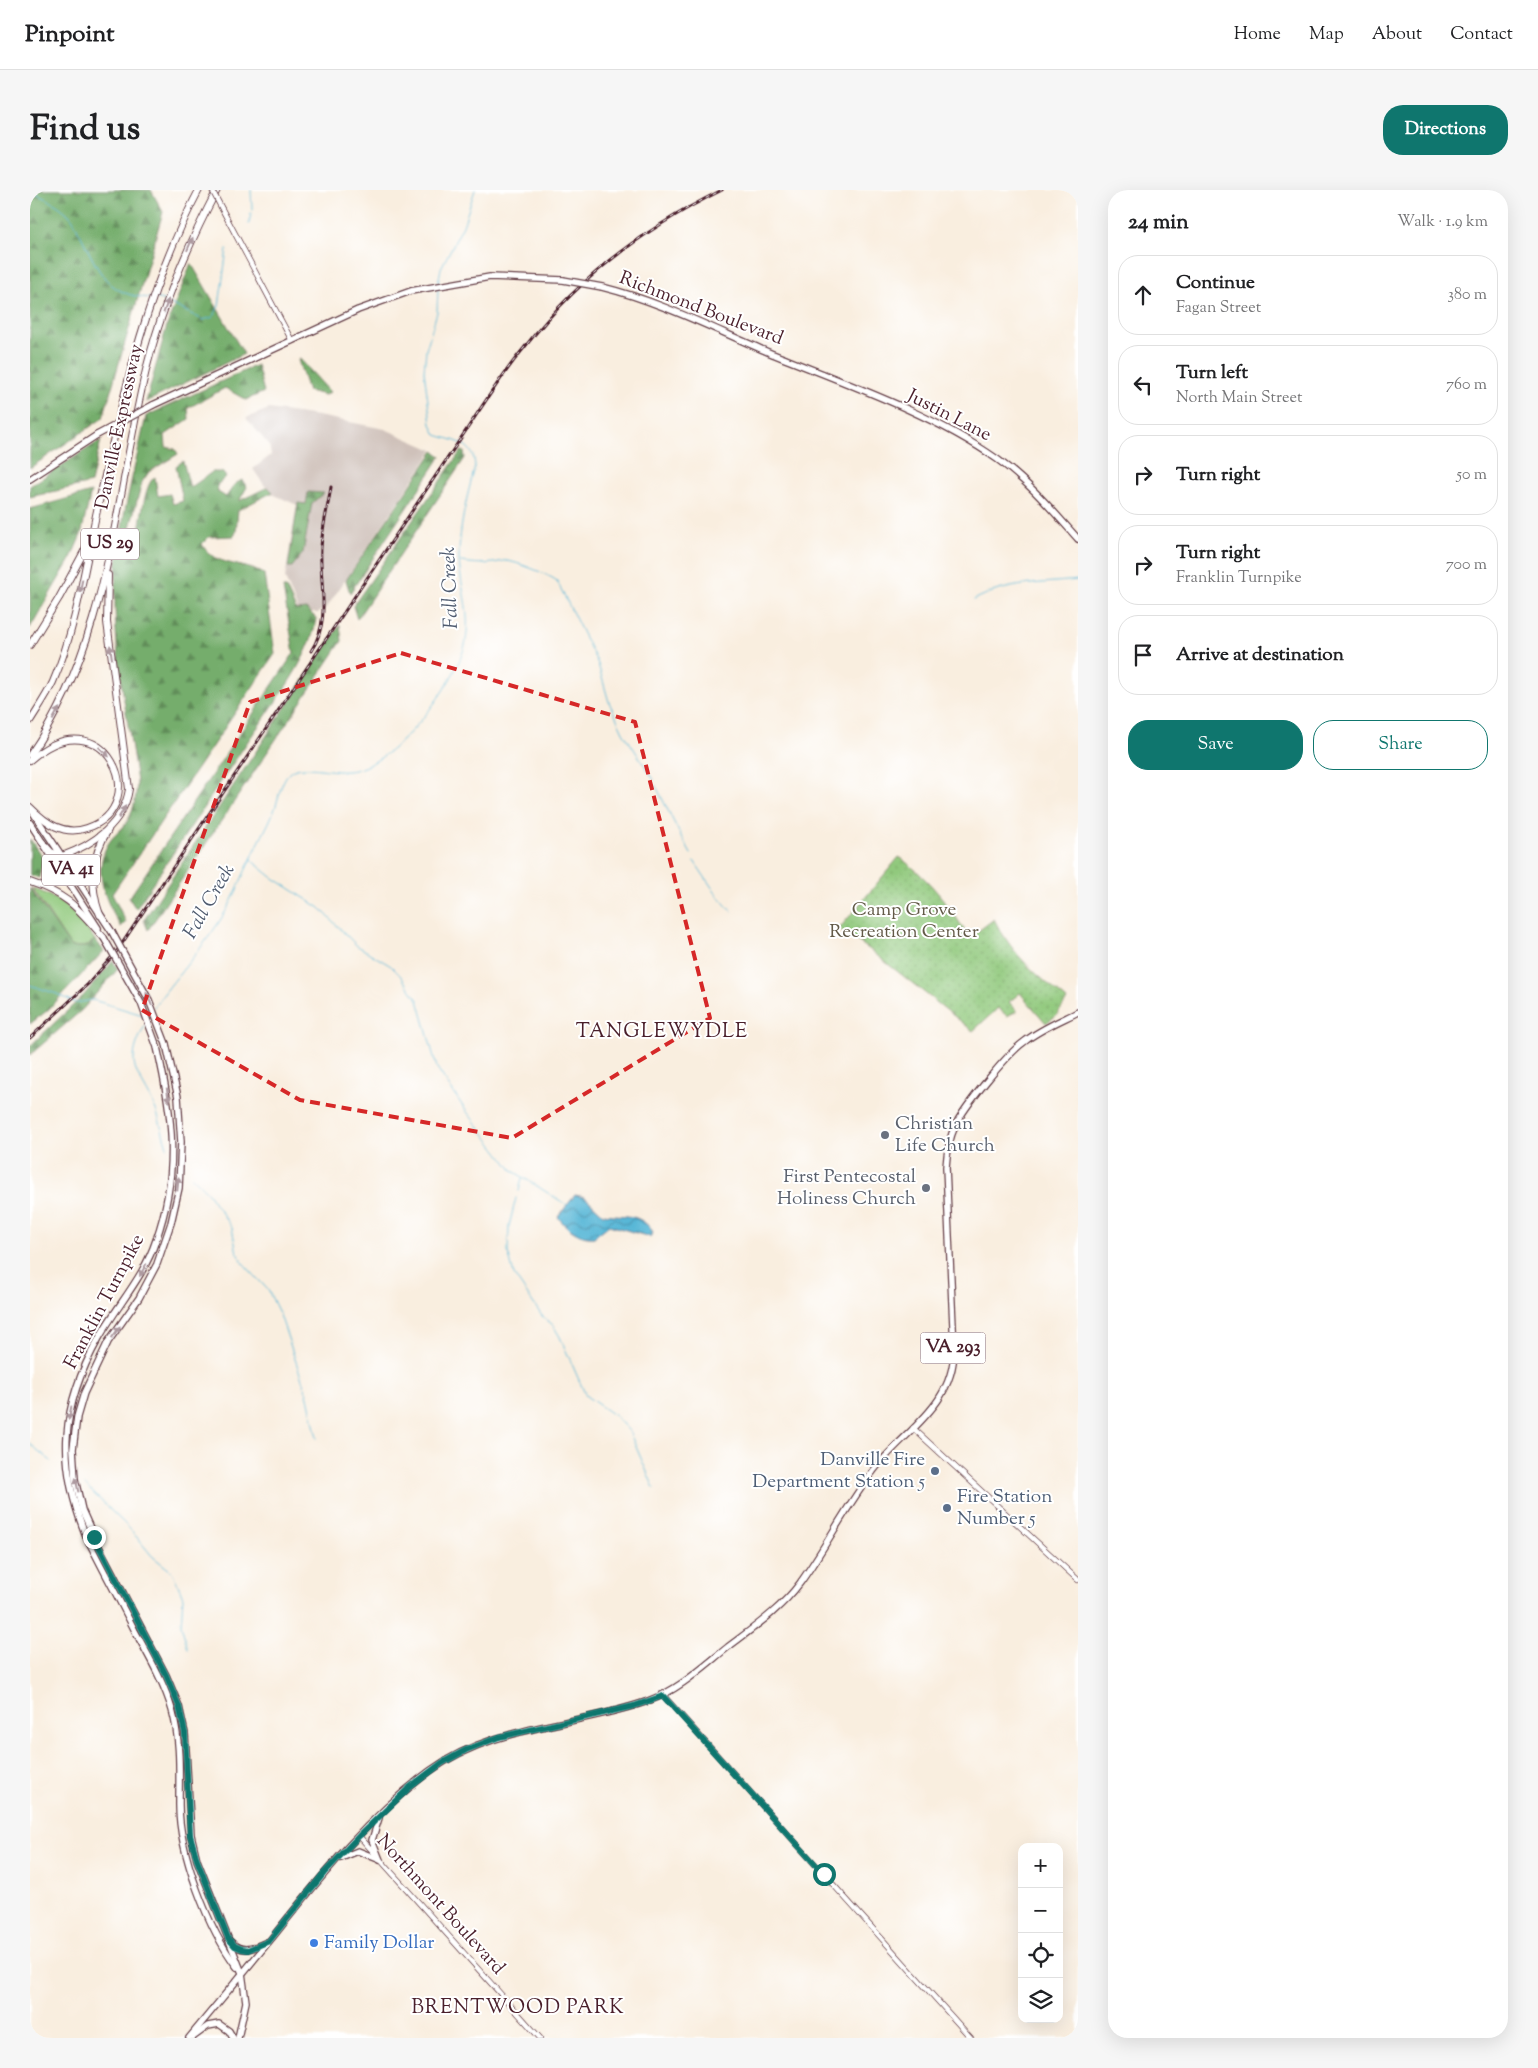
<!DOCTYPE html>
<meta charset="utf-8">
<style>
:root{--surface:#fff;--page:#f6f6f6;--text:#202124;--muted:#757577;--line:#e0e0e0;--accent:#0f766e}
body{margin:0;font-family:"Sorts Mill Goudy",serif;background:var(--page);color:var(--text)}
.controls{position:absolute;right:15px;bottom:15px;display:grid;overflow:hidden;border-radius:10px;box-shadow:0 5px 20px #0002}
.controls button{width:45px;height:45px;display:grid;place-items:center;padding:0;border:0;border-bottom:1px solid var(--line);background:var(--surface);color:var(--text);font:25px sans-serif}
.stop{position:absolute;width:15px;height:15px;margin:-11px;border:4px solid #0f766e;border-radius:50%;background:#fff}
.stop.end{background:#0f766e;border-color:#fff;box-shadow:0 1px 5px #0008}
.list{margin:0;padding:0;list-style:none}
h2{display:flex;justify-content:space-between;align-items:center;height:65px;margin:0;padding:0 20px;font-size:21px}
h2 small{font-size:16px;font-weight:400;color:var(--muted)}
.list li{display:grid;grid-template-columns:32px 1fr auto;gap:15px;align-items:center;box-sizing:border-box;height:80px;margin:0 10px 10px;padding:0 10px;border:1px solid var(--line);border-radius:20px}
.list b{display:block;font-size:19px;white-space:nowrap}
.list p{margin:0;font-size:16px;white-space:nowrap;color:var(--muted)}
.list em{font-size:16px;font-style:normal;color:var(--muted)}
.actions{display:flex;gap:10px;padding:15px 20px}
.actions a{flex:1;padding:11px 0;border:1px solid var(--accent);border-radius:20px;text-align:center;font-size:18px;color:var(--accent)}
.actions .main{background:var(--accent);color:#fff}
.icon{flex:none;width:28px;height:28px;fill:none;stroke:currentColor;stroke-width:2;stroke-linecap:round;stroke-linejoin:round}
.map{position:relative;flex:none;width:1048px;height:1848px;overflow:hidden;border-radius:20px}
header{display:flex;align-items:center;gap:30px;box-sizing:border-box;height:70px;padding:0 25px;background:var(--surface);border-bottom:1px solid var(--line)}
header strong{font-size:24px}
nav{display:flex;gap:28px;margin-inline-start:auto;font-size:18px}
.intro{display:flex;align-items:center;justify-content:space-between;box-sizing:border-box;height:120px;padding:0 30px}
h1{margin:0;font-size:35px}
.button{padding:12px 22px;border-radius:20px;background:var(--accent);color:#fff;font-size:18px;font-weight:700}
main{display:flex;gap:30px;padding:0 30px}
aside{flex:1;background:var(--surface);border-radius:20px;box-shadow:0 5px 20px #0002}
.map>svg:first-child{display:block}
.industrial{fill:#cfc1ba}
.grass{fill:#91c97d;stroke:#6e7454}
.forest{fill:url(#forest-firs);stroke:#5f664c}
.park{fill:url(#park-dots);stroke:#6e7454}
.water{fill:url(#water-waves);stroke:#526b81}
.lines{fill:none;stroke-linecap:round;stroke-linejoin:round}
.stream{stroke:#59b7d7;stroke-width:1}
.minor-casing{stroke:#643e46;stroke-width:6}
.major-casing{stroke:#643e46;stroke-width:8}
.highway-casing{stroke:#643e46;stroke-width:8}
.minor{stroke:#fff;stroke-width:4.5}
.major{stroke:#fff;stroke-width:5.5}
.highway{stroke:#fff;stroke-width:6}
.rail-casing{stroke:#4a1f2b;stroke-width:3}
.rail{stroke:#fff;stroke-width:1;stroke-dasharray:4;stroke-linecap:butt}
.minor-bridge-casing{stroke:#643e46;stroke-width:6;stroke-linecap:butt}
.major-bridge-casing{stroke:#643e46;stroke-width:8;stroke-linecap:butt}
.minor-bridge{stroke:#fff;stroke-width:4.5}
.major-bridge{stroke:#fff;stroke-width:5.5}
.oneway{fill:#ae9aa0}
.route{stroke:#0f766e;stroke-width:6}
.marked{fill:none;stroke:#d62828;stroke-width:4;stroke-dasharray:10 6;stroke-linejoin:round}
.worship-dot{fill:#6b7280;stroke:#fff;stroke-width:2}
.service-dot{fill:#5c6f8a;stroke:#fff;stroke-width:2}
.shop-dot{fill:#3f7fe0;stroke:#fff;stroke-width:2}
.labels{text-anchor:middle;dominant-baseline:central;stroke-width:4;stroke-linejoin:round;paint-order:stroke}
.shield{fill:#fff;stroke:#80626b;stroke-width:1}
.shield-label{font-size:18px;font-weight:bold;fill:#4a1f2b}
.street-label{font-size:19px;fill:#4a1f2b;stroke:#fff}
.park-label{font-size:19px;fill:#635a48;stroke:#fff}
.worship-label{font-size:19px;fill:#5b616d;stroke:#fff;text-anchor:start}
.service-label{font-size:19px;fill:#4e5e75;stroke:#fff;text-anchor:end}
.shop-label{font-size:19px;fill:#366cbe;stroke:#fff;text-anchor:start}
.water-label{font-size:20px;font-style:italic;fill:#505c70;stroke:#fff}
.neighbourhood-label{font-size:20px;letter-spacing:1px;fill:#4a1f2b;stroke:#fff}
</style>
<header>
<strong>Pinpoint</strong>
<nav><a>Home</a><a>Map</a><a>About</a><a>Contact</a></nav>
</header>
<div class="intro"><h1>Find us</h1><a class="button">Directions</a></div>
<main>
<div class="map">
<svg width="1048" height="1848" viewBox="0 0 1048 1848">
<defs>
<pattern id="forest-firs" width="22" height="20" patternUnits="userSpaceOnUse" patternTransform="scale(1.25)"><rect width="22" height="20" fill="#74ad6c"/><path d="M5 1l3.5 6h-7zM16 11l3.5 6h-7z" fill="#618c59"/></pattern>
<pattern id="park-dots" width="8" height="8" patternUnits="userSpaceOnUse" patternTransform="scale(1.25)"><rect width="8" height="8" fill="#91c97d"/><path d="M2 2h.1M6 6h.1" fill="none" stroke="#7fac6c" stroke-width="1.8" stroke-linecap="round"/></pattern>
<pattern id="water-waves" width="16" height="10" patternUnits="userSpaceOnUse" patternTransform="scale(1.25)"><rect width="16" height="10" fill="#59b7d7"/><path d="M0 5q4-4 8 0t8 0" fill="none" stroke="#4c94af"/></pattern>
</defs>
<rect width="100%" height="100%" fill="#fff"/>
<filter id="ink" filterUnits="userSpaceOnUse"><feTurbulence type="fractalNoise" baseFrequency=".02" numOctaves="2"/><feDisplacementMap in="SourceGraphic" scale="10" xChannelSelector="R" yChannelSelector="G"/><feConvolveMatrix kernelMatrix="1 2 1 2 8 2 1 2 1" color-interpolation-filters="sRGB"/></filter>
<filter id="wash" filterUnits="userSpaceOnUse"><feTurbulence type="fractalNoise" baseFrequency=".0096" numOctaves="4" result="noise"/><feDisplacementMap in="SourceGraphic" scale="20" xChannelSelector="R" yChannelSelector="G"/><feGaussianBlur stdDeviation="1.12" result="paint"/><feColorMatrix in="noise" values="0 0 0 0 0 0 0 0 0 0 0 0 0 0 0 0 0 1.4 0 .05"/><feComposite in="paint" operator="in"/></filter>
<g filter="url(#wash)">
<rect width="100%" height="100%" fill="#f9eedf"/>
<!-- industrial -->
<polygon class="industrial" points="239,219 288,226 355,239 403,260 297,417 288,423 269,423 255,388 267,315 240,303 223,279 241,265 239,255 216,228"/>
<!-- grass -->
<path class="grass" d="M 2,698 C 32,709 48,725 65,750 L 55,757 L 41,757 Z"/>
<!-- forest -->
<g class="forest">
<polygon points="0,0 121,0 133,22 73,228 0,278"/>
<polygon points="161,73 214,164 116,212 137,135"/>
<polygon points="270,169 300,202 295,205 278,201 268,170"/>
<path d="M 227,175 L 234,202 L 216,210 L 195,198 L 158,218 L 159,229 L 135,245 L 136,257 L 145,259 L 148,264 L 119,282 L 112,292 L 99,341 L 101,348 L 104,349 L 108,346 C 111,333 114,293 125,287 L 128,306 L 140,304 L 143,314 L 153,311 L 146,276 L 153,271 L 160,298 L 182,282 L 192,282 L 196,287 L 187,295 L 188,302 L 196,307 L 205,294 L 212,290 L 217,297 L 209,311 L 238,297 L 243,302 L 208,320 L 206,342 L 204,346 L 179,347 L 172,354 C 184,377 214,372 234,384 L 245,464 L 82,704 L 96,732 L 91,737 C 76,713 62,681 78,654 C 82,647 89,642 94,636 C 104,623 106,608 107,592 C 99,534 85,473 85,414 C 84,351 103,287 116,226 Z"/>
<polygon points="71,250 61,293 0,307 0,296"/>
<polygon points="404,261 411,266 320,403 316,390"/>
<polygon points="431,261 434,262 435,268 327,429 323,416"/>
<polygon points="61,302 51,345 41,368 0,438 0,319"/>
<polygon points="278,302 294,303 282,313 273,363 262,377 258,377 268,313 276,314"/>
<path d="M 253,398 L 256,398 L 266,420 L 276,419 L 286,428 C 283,467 236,524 214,557 C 178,611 142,665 106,719 L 99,708 L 264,463 Z"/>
<polygon points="310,435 312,451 118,740 114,730"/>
<polygon points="0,649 13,668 9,688 0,685"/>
<polygon points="0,698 41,757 55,757 65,750 74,761 18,820 0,834"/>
<polygon points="83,771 88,779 52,820 0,865 0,856 54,805"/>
</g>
<!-- park -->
<path class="park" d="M 869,667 C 899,688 921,717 939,748 L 964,729 C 984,767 1005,783 1037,810 L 1027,825 L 1016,833 L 990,803 L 979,812 L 987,821 L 977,826 L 968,818 L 943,841 L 839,759 L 809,739 Z"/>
<!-- water -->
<path class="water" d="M 545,1005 L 555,1007 L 573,1024 C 594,1027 610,1022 623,1042 L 620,1047 L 579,1035 L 564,1047 C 550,1049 535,1037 528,1027 Z"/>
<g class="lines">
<!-- stream -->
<g class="stream">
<path d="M 0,1 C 14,8 29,14 40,26 C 45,31 47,40 51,46 C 69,82 77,106 121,108"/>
<polyline points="219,34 222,19 221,0"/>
<polyline points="408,94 411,78 433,36 445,0"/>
<polyline points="125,108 136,111"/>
<polyline points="139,113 173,130 183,127 189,116 197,59"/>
<path d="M 431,372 C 445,374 459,375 473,371 C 481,369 520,385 527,391 L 568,474 L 579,512 L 593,542 L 624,590"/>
<path d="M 944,410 C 977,392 1012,394 1048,390"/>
<path d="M 626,596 C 638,620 648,642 661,664"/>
<polyline points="221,670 242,687 290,718 326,755 361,776 370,785 388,810 407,878 434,918 483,981 537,1015"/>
<polyline points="664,671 687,705 702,722"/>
<polyline points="0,795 27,804 46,813 63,810 113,825"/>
<path d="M 124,817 C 149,782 179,752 200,714 C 208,699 213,684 221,669 C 228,653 237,638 244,621 C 249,609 250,592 259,583 C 269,572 303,583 318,581 C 362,577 416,505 431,467 C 446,431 430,403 429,367 C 429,338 437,305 445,277 C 444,252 427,252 406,245 L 401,234 L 394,181 L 396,160 L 407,122 L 408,98"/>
<path d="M 116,834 C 91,879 110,881 126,920 C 130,931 133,945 137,957"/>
<polyline points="162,987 178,1003 202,1038 207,1063 214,1074 238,1100 250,1125 278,1207 287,1248"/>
<polyline points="489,1001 492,988"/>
<polyline points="486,1008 479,1036 478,1062 484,1085 512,1126 523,1135 530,1147 556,1206 585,1226 599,1241 624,1298"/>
<polyline points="0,1254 21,1271"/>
<polyline points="55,1295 100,1339 122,1366 141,1381 146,1390 153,1407 151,1435 158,1459"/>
</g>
</g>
</g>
<g filter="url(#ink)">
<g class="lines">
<!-- minor casing -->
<g class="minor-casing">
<g id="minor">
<polyline points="192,19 262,151"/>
<polyline points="883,1238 1048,1390"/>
<polyline points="633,1505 941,1848"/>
<polyline points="329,1646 510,1848"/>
</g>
</g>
<!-- major casing -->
<g class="major-casing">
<g id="major">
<path d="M 572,97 C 629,111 684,139 738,162 C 812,192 902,223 967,269 C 998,291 1023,321 1048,349"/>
<polyline points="123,215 328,120 381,101 460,87 533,90"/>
<polyline points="0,289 67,245"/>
<polyline points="2,621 82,742"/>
<polyline points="0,633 68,738"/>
<polyline points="136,854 148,907 151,952 149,998 141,1033 127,1074 109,1108 78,1152 54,1203 47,1227 43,1259 45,1289 52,1320 64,1347 136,1485 149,1516 155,1543 161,1645 167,1670 212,1783 216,1812 208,1848"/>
<path d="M 127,857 C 143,926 150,982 126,1050 C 114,1087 88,1114 69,1148 C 30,1217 27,1273 56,1346 C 72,1378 89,1409 105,1441 C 119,1467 134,1492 142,1520 C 151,1552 149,1582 149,1615 C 149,1663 178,1739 207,1777"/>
<polyline points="349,1628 342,1650 350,1670"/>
<polyline points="311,1668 328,1661 348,1669"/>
<path d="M 201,1752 C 212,1764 224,1758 237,1752"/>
<polyline points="163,1847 178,1836 189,1834 199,1841 203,1848"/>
<path d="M 159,1848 C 186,1815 214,1782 241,1749 C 289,1689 338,1627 400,1581 C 464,1534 546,1537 618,1511 C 649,1500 673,1477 698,1457 C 723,1438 751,1419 770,1393 C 796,1357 816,1316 844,1280 C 875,1240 924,1216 924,1159 L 916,977 C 917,962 919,949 925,936 C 934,917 977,864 994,852 C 1010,839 1030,831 1048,822"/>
</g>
</g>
<!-- highway casing -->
<g class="highway-casing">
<g id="highway">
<polyline points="0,455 29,408 57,356"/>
<path d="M 0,531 C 8,518 17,505 23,492 C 47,437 55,374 68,316 C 93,207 116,100 169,0"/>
<path d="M 0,565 C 77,454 84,321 113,193 C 128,125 155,61 187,0"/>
<path d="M 0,570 C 74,504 125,616 57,638 C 33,646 16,633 0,617"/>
<path d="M 12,652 L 21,662 L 32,666 C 63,655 94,633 99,599 L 77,432 L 78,385"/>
<path d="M 0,692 C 39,705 48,719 74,748"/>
<path d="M 70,725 C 59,695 61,667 78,640"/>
</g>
</g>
<!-- minor -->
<use href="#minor" class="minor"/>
<!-- major -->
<use href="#major" class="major"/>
<!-- highway -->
<use href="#highway" class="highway"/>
<!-- rail casing -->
<g class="rail-casing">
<g id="rail">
<path d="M 281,461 C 302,429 289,393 291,358 C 292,338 298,317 301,297"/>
<path d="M 0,848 L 58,794 L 87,761 L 437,239 C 455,212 473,183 494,158 C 547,89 615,38 692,0"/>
</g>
</g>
<!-- rail -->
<use href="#rail" class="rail"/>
<!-- minor-bridge casing -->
<g class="minor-bridge-casing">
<polyline id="minor-bridge" points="182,0 192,19"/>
</g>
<!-- major-bridge casing -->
<g class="major-bridge-casing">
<g id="major-bridge">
<polyline points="533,90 572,97"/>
<polyline points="67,245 123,215"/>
<polyline points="82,742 119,810 136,854"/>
<polyline points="74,748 111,813 127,857"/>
</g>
</g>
<!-- minor-bridge -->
<use href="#minor-bridge" class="minor-bridge"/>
<!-- major-bridge -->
<use href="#major-bridge" class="major-bridge"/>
</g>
<!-- one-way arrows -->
<defs><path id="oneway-solid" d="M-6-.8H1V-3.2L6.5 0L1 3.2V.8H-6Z" transform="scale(1.25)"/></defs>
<g class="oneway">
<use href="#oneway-solid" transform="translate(160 54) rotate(-66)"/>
<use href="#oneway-solid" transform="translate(136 116) rotate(-70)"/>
<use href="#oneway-solid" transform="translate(51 396) rotate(102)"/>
<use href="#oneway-solid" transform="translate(81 462) rotate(-98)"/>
<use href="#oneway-solid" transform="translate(26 524) rotate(-61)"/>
<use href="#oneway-solid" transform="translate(74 562) rotate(43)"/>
<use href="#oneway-solid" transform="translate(92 622) rotate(-60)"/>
<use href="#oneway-solid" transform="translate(119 809) rotate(-114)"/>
<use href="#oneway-solid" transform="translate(138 905) rotate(80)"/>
<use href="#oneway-solid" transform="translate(148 994) rotate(-84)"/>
<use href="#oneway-solid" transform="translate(113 1080) rotate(118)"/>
<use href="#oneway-solid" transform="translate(86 1142) rotate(-55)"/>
<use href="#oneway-solid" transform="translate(40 1223) rotate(102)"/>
<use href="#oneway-solid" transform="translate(47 1295) rotate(-101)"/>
</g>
</g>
<g class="lines" filter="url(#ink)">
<!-- route -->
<polyline class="route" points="64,1347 136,1485 149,1516 155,1543 160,1645 167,1670 198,1748 205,1756 212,1759 218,1760 239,1751 294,1683 329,1646 379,1598 412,1573 436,1560 469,1547 604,1516 633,1506 794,1684"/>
</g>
<!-- marked area -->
<path class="marked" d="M 371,463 L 605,532 L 680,828 L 482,948 L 270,910 L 112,820 L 220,512 Z"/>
<!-- markers -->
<g class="worship-dot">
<circle cx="855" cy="945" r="5"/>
<circle cx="896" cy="998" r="5"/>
</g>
<g class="service-dot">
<circle cx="905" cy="1281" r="5"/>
<circle cx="917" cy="1318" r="5"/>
</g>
<circle class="shop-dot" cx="284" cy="1753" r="5"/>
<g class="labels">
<!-- shield labels -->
<g class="shield">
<rect x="51" y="338.5" width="58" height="31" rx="4"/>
<rect x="12" y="664.5" width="58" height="31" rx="4"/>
<rect x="890.5" y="1142.5" width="65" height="31" rx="4"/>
</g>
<g class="shield-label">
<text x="80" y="354">US 29</text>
<text x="41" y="680">VA 41</text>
<text x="923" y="1158">VA 293</text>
</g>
<!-- street labels -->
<g class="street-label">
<text transform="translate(671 119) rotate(21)">Richmond Boulevard</text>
<text transform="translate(919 226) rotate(27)">Justin Lane</text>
<text transform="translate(90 237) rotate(-78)">Danville Expressway</text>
<text transform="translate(75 1112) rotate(-62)">Franklin Turnpike</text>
<text transform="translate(410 1715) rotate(48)">Northmont Boulevard</text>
</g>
<!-- park labels -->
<g class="park-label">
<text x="874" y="720">Camp Grove<tspan x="874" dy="22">Recreation Center</tspan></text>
</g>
<!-- worship labels -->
<g class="worship-label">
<text x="865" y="934">Christian<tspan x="865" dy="22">Life Church</tspan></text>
<text x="886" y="987" text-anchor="end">First Pentecostal<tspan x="886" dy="22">Holiness Church</tspan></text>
</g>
<!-- service labels -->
<g class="service-label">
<text x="895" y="1270">Danville Fire<tspan x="895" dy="22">Department Station 5</tspan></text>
<text x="927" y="1307" text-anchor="start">Fire Station<tspan x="927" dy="22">Number 5</tspan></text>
</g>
<!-- shop labels -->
<g class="shop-label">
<text x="294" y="1753">Family Dollar</text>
</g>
<!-- water labels -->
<g class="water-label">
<text transform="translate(421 398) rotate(-92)">Fall Creek</text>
<text transform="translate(180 712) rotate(-60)">Fall Creek</text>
</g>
<!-- neighbourhood labels -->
<g class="neighbourhood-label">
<text x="632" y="842">TANGLEWYDLE</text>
<text x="488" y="1818">BRENTWOOD PARK</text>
</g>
</g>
</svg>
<div class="controls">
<button>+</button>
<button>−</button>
<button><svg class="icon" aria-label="locate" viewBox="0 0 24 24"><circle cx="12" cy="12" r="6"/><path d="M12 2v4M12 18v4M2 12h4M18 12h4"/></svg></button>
<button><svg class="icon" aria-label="layers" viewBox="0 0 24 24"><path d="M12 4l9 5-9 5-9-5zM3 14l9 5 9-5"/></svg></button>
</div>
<div class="stop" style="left:794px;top:1684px"></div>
<div class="stop end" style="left:64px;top:1347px"></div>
</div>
<aside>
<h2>24 min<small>Walk · 1.9 km</small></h2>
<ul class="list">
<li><svg class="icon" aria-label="ahead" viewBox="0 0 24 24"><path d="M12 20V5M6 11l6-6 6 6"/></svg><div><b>Continue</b><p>Fagan Street</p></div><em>380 m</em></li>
<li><svg class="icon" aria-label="left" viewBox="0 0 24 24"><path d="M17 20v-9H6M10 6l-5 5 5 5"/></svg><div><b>Turn left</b><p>North Main Street</p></div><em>760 m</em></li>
<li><svg class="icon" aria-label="right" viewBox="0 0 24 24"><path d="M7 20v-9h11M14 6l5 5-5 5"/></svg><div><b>Turn right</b></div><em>50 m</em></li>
<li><svg class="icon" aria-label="right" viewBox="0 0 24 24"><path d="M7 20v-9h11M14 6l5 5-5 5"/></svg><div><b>Turn right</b><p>Franklin Turnpike</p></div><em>700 m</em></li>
<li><svg class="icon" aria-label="arrive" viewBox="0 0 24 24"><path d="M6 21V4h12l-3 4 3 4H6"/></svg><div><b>Arrive at destination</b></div></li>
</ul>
<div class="actions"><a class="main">Save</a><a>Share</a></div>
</aside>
</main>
